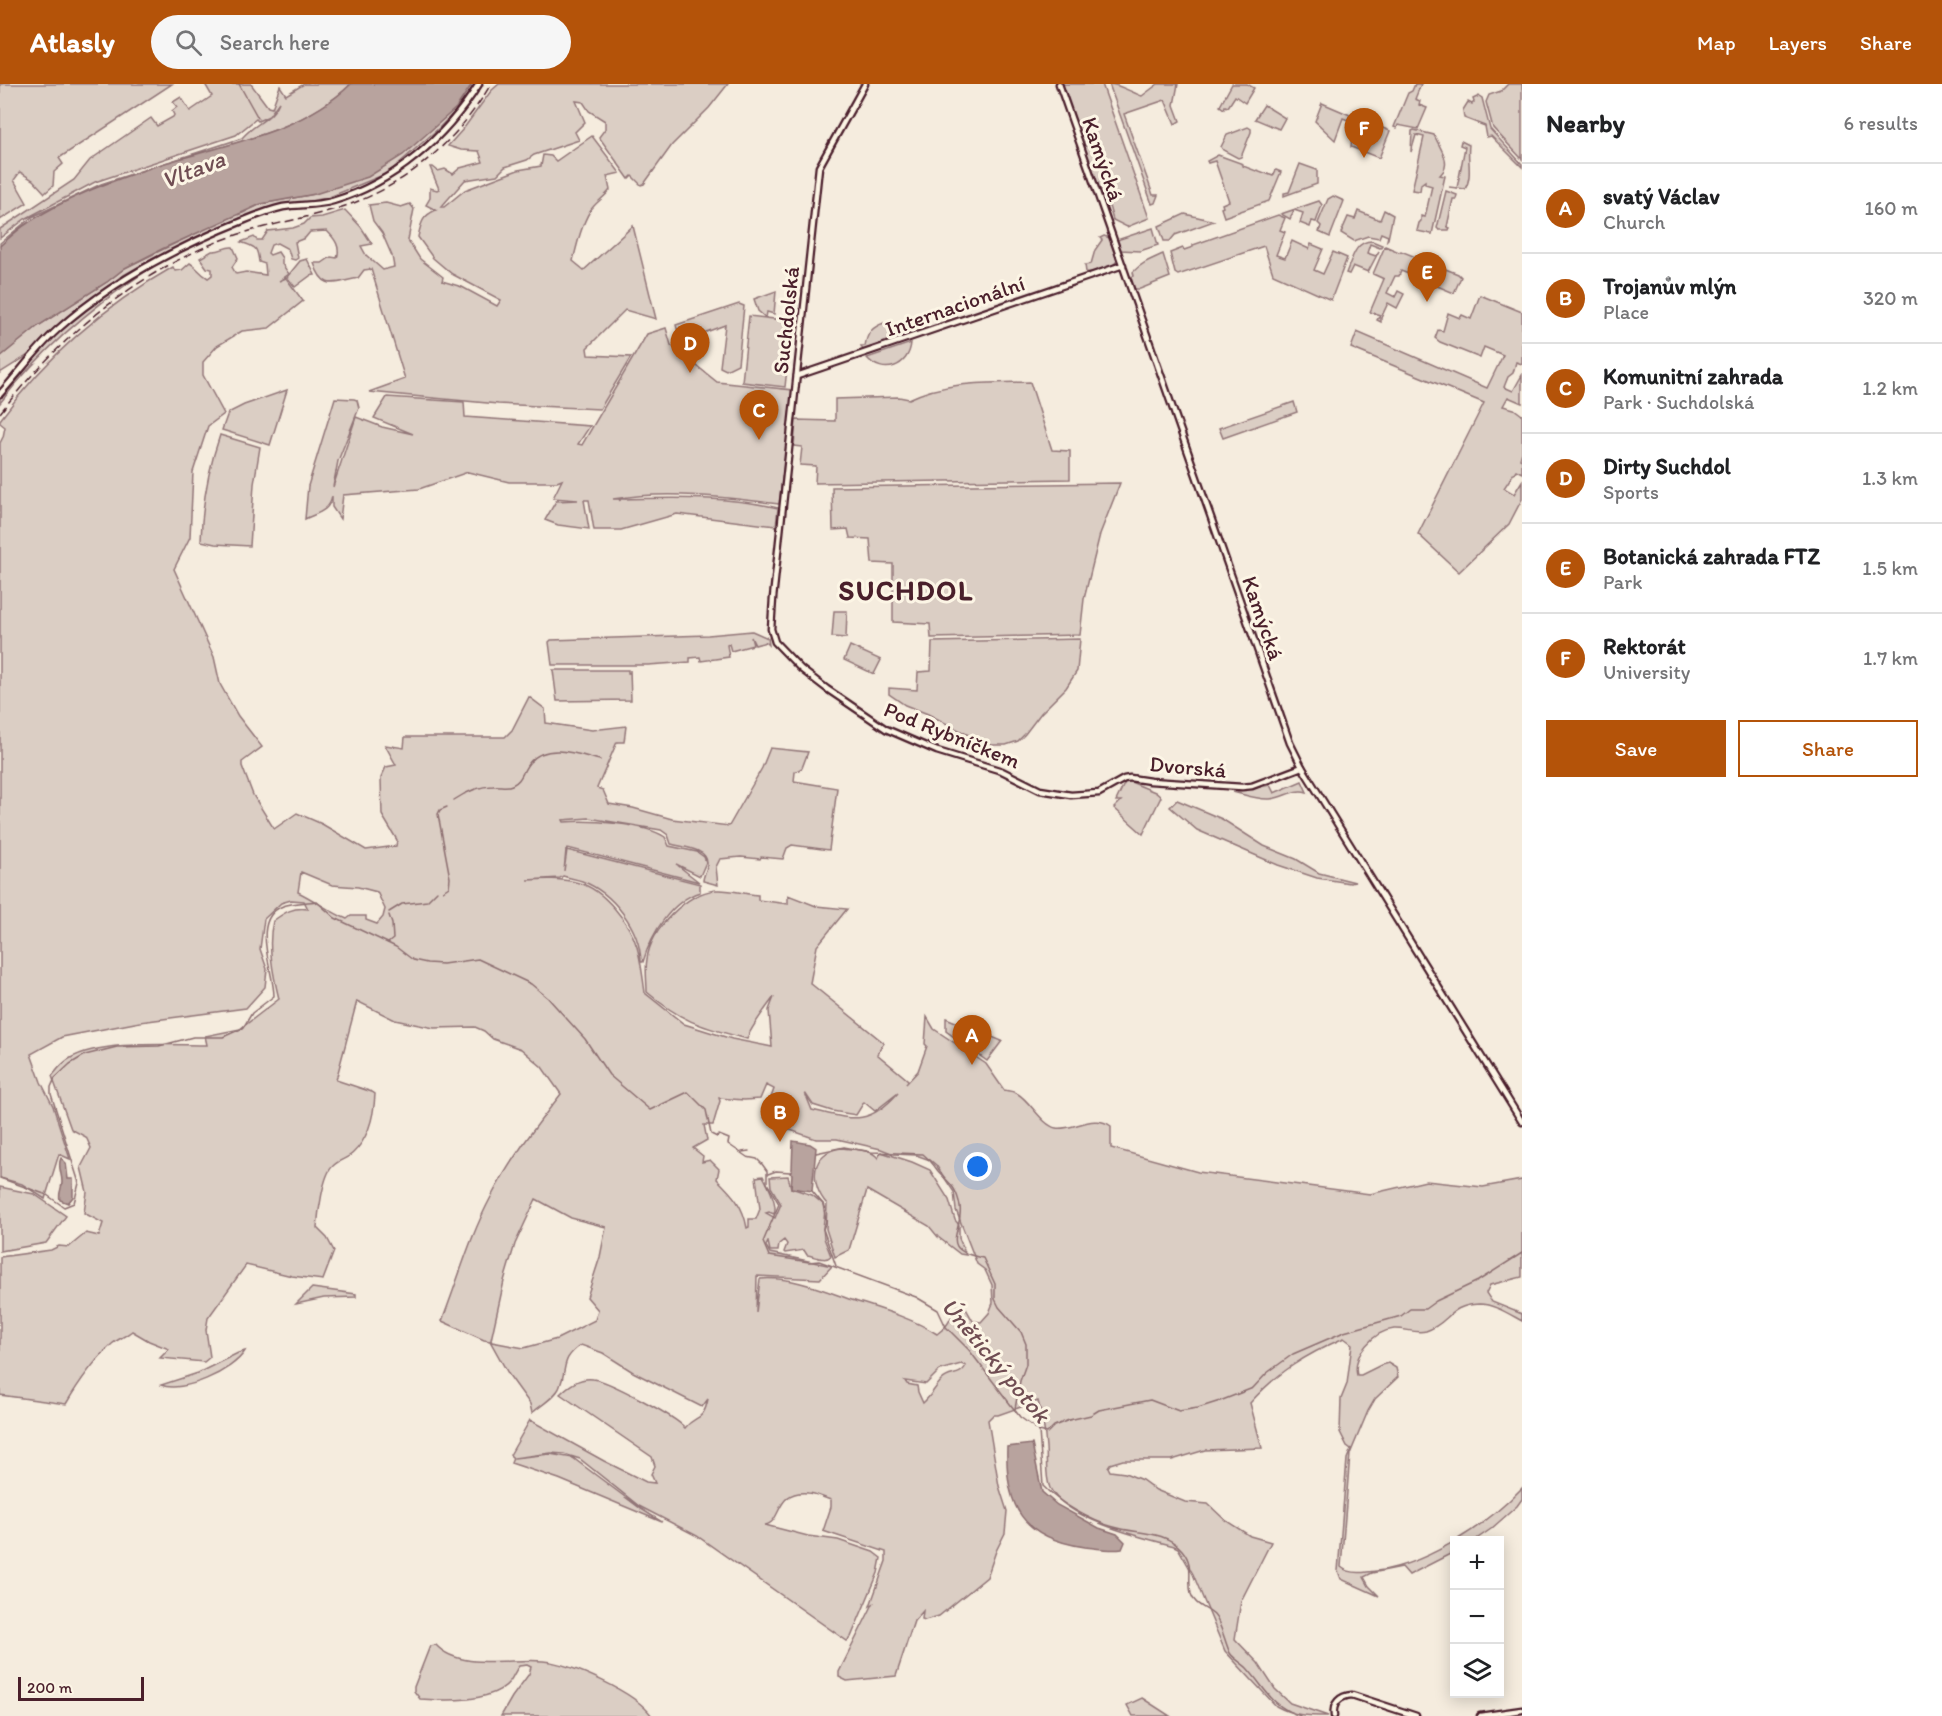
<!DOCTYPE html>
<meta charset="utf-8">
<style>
:root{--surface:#fff;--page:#f6f6f6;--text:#202124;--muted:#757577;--line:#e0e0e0;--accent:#b45309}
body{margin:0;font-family:Itim,sans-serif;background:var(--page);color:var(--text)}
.controls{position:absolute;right:18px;bottom:18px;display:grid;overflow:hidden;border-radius:0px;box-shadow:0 3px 15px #0003}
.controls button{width:54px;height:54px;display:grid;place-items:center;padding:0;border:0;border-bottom:2px solid var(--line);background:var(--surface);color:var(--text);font:30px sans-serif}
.scale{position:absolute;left:18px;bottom:15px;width:126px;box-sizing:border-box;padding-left:6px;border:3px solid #4a1f2b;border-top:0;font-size:16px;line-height:21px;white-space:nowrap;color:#4a1f2b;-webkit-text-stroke:4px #fcf5e5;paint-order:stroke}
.you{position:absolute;left:978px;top:1083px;width:21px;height:21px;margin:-15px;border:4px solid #fff;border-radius:50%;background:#1a73e8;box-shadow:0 0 0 9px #1a73e833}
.badge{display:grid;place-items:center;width:39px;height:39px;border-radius:50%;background:var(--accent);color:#fff;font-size:20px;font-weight:700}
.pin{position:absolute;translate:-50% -50px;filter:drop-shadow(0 2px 3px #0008)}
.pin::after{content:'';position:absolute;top:32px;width:21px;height:18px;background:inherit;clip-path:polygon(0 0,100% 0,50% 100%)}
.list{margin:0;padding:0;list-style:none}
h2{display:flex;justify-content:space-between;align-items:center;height:78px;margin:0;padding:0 24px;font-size:26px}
h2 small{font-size:20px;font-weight:400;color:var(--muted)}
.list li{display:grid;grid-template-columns:39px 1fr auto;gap:18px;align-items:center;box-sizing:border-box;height:90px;padding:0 24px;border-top:2px solid var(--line)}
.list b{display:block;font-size:22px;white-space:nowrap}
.list p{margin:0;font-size:20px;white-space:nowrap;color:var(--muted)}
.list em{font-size:20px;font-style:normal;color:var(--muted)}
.actions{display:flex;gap:12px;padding:18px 24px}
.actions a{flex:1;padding:14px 0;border:2px solid var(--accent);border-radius:0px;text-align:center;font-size:21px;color:var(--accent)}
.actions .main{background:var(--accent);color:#fff}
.icon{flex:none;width:33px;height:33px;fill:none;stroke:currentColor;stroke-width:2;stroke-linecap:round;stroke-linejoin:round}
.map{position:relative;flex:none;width:1522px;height:1632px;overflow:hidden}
header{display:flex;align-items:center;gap:36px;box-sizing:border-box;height:84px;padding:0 30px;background:var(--accent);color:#fff}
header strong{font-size:28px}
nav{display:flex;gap:33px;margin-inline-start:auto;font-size:21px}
.search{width:420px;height:54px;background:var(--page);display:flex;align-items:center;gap:15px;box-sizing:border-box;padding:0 21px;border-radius:33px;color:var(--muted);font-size:22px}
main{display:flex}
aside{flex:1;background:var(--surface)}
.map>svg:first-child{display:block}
.green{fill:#dbcec4;stroke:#927678;stroke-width:1.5;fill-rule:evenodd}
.water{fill:#b8a39e;stroke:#8c6e70;stroke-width:1.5}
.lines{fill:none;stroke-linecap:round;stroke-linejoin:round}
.stream{stroke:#8c6e70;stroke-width:1.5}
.secondary-casing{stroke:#4a1f2b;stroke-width:9}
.secondary{stroke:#fcf5e5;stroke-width:4.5}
.rail{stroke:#4a1f2b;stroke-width:1.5;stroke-dasharray:9 4.5;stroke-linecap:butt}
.labels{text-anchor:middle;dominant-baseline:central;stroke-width:6;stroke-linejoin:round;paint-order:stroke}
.street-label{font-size:22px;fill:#4a1f2b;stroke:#fcf5e5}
.water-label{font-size:24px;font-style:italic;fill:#704d53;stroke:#fcf5e5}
.district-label{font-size:28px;font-weight:bold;letter-spacing:1.5px;fill:#4a1f2b;stroke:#fcf5e5}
</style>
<header>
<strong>Atlasly</strong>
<div class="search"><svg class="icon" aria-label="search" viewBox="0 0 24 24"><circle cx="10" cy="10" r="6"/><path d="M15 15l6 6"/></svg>Search here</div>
<nav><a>Map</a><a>Layers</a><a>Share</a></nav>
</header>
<main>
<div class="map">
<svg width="1522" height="1632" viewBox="0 0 1522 1632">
<rect width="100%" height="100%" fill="#f5ecde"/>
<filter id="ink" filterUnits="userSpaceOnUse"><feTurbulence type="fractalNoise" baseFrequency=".0167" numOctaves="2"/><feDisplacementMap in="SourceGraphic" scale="12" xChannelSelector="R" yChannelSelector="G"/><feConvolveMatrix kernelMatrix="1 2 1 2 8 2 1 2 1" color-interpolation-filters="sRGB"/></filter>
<g filter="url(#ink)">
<!-- green -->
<g class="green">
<polygon points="0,0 172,0 59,74 63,80 54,88 53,102 45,109 33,96 20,88 14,96 27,119 0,136"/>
<path d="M 205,0 L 251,0 L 268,23 L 272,24 L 280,2 L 286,11 L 304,0 L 351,0 C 301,49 223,61 159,81 C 114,95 67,113 28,139 C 18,145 9,154 0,162 L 0,159 L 32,133 L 101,100 L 242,54 C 254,39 272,36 279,18 L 269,32 L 258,37 L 256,35 L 236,51 L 95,98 L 25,135 L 0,154 L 0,145 L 74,96 L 90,76 L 151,34 L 157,42 L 173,33 L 174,31 L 172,27 L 177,23 L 173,18 L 181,13 L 190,27 L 212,12 Z"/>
<polygon points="472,0 475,0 460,22 439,44 388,89 327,114 275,123 243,133 152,175 120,193 60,241 27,272 0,289 0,273 38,242 107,198 125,184 221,137 243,129 261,120 315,110 456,24"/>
<path d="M 499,0 L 728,0 L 709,24 L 672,61 L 644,100 L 641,101 L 632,92 L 629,95 L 599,53 L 605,45 L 605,37 L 589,27 L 583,18 L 576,17 L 585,38 L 575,48 L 579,56 L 534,71 L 527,76 L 505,83 L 497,91 L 465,96 L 441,123 L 444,123 L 465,106 L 518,86 L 541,82 L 543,71 L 551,72 L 556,77 L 592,52 L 620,89 L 607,92 L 610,106 C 604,114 595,119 590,127 C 581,142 577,161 573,177 L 584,186 L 633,142 L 656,235 L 625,226 L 587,264 L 588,271 L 631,273 L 600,325 L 498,320 L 369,308 L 405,295 L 371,185 L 364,186 L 358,194 C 334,199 323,207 314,179 L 322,179 L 331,173 L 337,174 C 341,163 335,155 327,147 L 310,148 L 305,154 L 295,158 L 298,174 L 295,176 L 291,175 L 288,165 L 277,159 L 271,161 L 268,169 L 270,171 L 278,168 L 282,174 L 282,180 L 289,190 L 279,197 L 286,194 L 303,217 L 269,244 L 242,247 L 217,262 L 203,278 L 203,291 L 224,330 L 208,342 L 193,388 L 190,453 L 174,485 L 214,573 L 220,600 L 238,632 L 262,663 L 242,678 L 242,682 L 253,711 L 274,745 L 297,729 L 322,740 L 366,766 L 396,762 L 397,756 L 382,731 L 381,694 L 386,683 L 396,681 L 385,661 L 404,664 L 405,653 L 505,653 L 512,646 L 529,613 L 545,625 L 546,639 L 592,646 L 626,642 L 624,658 L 617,658 L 597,704 L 603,706 L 609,720 L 633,724 L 672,735 L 729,742 L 762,684 L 770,664 L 808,668 L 802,684 L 795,688 L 794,697 L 837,704 L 829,766 L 792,761 L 787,764 L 783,775 L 761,773 L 760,775 L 741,773 L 720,775 L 716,783 L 718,801 L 703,797 C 703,791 708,785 707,779 C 707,764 682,763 671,760 L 668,751 L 661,746 L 589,734 L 563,736 L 564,738 C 589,736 644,739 665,753 L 669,762 L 697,768 L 704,773 L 706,778 L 700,792 L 676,780 L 699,798 L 568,764 L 566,766 L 564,787 L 567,766 L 700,800 L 700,808 C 671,817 651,850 643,878 L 641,878 C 640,844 613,809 582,797 C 576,795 569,794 563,792 L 560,794 L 527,796 C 544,795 562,794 579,799 C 603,805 630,839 637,863 C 641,877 643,894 645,909 L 684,940 L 732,955 L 772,963 L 769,926 L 774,913 C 768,921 749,947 747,955 C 703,943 683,939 647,908 C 647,897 645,885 647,875 C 651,845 686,809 716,806 C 730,805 745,810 758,811 L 758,816 L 788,820 L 788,811 L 816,822 L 847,825 L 817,862 L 810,899 L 884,959 L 877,970 L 908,996 L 906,1000 L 918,987 L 927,962 L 925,960 L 927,933 L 934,945 L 986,980 L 1004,1006 C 1008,1007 1014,1007 1018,1010 C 1030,1017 1043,1042 1056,1044 C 1072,1047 1094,1029 1111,1042 L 1111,1064 L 1198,1088 L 1370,1110 L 1426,1097 L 1483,1103 L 1522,1096 L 1522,1193 L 1490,1201 L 1486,1209 L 1492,1218 L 1522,1230 L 1522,1237 C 1509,1230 1494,1220 1479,1220 C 1448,1221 1450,1239 1426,1247 C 1415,1250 1405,1244 1394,1245 C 1374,1247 1352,1271 1357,1291 L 1361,1291 L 1381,1281 L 1388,1279 L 1396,1284 L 1398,1293 L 1375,1315 L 1368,1327 L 1350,1370 L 1341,1483 C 1348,1489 1359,1489 1367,1488 C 1421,1485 1486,1442 1522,1404 L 1522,1415 L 1517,1422 L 1491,1445 L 1475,1456 L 1454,1456 L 1454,1468 L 1409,1491 L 1402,1483 L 1372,1489 L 1364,1493 L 1369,1502 L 1379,1512 L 1341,1495 L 1338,1487 L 1347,1375 L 1351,1365 L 1347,1362 L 1340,1348 L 1341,1315 L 1347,1300 L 1352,1260 L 1344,1254 C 1305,1271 1278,1288 1250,1319 L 1262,1364 L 1205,1366 L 1172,1376 L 1123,1376 L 1110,1380 L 1108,1383 L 1110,1387 L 1125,1389 L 1142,1396 L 1156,1406 L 1185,1418 L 1208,1420 L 1225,1436 L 1250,1452 L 1271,1458 L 1241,1517 L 1235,1555 L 1258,1579 L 1275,1605 L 1290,1619 L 1328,1632 C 1308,1632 1294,1632 1276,1622 L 1225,1567 L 1193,1490 L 1178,1464 L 1174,1462 C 1143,1454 1065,1435 1050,1404 C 1045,1393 1047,1375 1046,1363 C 1045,1348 1042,1331 1038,1317 L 998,1331 L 993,1331 L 988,1336 L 999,1402 L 1007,1427 L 1005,1449 L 996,1467 L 987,1493 L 939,1532 L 925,1536 L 922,1535 L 923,1527 L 914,1537 L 896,1592 L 847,1597 L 839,1593 L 839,1588 L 873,1520 L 870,1522 L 886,1477 L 886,1468 L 823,1447 L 831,1423 L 831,1416 C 824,1414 815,1409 808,1409 C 774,1406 783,1438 765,1441 L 808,1452 L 838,1456 L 873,1468 L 881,1474 L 878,1489 L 851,1553 L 847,1557 L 697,1452 L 639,1422 L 580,1375 L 564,1370 L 551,1369 L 514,1374 L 550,1370 L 573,1374 L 641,1425 L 662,1438 L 559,1395 L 511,1379 L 513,1374 L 510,1371 L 530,1336 L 604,1377 L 646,1398 L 655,1399 L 651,1390 L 655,1382 L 652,1373 L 560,1310 C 569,1301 580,1293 593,1295 C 608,1296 676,1333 685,1344 C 696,1330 703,1339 708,1315 L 702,1323 L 633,1288 L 603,1269 L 581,1261 C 560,1276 568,1282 560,1302 C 557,1312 540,1322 532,1329 L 530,1320 L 509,1291 L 490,1257 L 484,1256 L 442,1237 C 458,1196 470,1152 491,1113 C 510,1076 535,1043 561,1010 L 542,983 L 521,965 L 493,955 L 484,947 L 475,943 L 434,944 L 409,939 L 395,936 L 357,917 L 336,996 L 372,1008 L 375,1010 C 374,1031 369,1054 353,1069 C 347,1075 338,1076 333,1082 C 323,1090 318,1131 317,1144 L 327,1154 L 334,1167 L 323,1196 L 292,1192 L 246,1181 L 208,1234 L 206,1246 L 210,1273 L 204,1278 L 160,1274 L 169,1265 L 149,1257 L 132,1247 C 126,1252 118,1255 112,1260 C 94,1277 79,1298 66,1320 L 0,1311 L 0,1173 L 51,1166 L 59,1162 L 69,1163 L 86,1149 L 99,1152 L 103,1139 L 84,1129 L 87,1108 L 81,1083 L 91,1064 L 86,1053 L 71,1045 L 52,992 C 57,986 62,979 69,975 C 101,956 169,961 207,961 L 205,952 L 240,945 L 279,915 C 273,890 267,861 273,837 C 285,828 293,823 308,825 L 304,817 L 291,816 L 281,819 L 264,835 L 260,865 L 267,885 L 265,903 L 246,924 L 140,938 L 62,953 L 31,970 L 41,998 L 53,1022 L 70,1075 L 59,1070 L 45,1115 L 22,1100 L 0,1094 L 0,359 L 3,353 L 5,343 L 0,339 L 0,336 C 47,272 104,222 173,183 L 175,187 L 182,186 L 190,179 C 197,183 199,189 208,194 L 212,191 L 212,185 L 207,184 L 200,174 L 212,167 C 221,168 225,162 233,163 L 238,174 L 232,183 L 236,190 L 246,188 L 266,191 L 265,180 L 259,178 C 257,162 256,164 241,158 L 254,153 L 257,156 L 262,156 L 268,147 L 293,144 L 304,140 L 310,134 L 322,133 L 345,126 L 361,143 L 372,160 L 361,162 L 366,171 L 383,186 L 394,183 L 392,172 L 382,149 L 373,137 L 369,121 L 386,119 L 401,123 L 410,120 L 414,125 L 408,156 L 420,175 L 443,193 L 442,197 L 462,203 L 497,222 L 501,216 L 452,190 L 433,174 L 418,153 C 421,139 422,132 436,126 L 426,121 L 430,114 L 430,104 L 437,106 L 439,105 L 430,83 L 433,83 L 438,87 L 445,85 L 453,90 L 460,84 L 483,78 L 479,67 L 461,66 L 448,62 L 464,44 L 491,7 ZM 301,788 L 332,801 L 358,803 L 377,808 L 385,825 L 383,833 L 377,840 L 366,836 L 366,832 L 351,832 L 347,835 C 330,828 315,816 298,808 ZM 766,1001 L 774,1005 L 764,1033 L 773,1040 L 816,1055 L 837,1055 L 881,1065 L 894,1070 L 916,1071 L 930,1076 L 936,1081 L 954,1108 L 956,1126 L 977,1180 L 985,1186 L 992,1201 L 993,1219 L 989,1229 L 981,1238 L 973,1237 L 965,1223 L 958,1222 C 948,1235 952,1239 937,1250 C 912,1234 883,1226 855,1217 C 825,1207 792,1192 760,1195 L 756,1229 L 757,1192 L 820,1195 L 832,1182 L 770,1169 L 766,1162 L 768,1158 L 770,1167 L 778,1167 L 779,1160 L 784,1156 L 787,1160 L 784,1168 L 785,1169 L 804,1166 L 807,1171 C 815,1172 825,1178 831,1172 L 824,1154 L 823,1144 L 825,1126 L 823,1120 L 812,1111 L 791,1104 L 788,1092 L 770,1093 L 771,1103 L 781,1120 L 775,1134 L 766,1129 L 769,1128 L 774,1130 C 778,1121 768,1101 763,1092 L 756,1093 L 760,1125 L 756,1135 L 749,1135 L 749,1143 L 747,1144 C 743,1121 733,1111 717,1095 L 719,1085 L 710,1076 L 702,1078 L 703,1072 L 693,1064 L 707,1056 L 704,1041 L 713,1041 L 720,1017 L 719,1014 L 744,1016 L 760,1015 ZM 805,1009 L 813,1021 L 832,1027 L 856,1031 L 864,1018 L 875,1027 L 898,1009 C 868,1043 851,1035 812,1026 ZM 536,1115 L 571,1134 L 606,1143 L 600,1173 L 587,1213 L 598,1226 L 595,1236 L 557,1255 L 524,1264 L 492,1258 L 491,1256 L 504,1197 L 515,1160 ZM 961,1280 L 966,1282 C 960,1293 950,1288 942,1296 C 935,1303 931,1312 923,1319 L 918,1308 L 917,1302 L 907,1300 L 905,1297 L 926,1300 L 940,1286 Z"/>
<polygon points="1061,0 1102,0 1149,134 1127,143 1113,136 1109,122 1106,122 1087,76"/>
<path d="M 1109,0 C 1118,0 1133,9 1142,12 L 1158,0 L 1178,0 L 1174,21 L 1180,37 L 1175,40 L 1165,16 L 1124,30 L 1153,111 L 1158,111 L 1155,119 L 1152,120 Z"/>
<polygon points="1232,0 1247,0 1254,4 1245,19 1235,12 1228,23 1225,22 1224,25 1220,22"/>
<polygon points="1415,0 1421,0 1415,15 1420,17 1419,21 1427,24 1418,45 1398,41 1397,44 1394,43 1408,9 1412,7"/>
<polygon points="1508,0 1522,0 1522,75 1493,44 1486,18 1489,11 1501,7"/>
<polygon points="1479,12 1482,14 1490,45 1522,80 1522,83 1491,52 1487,53 1485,42 1464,34 1463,26 1468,18 1472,20 1474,18 1473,15"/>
<polygon points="1322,19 1350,31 1348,36 1343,34 1335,56 1315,37"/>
<polygon points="1264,21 1285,34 1279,45 1255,35"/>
<polygon points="1356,33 1390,47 1379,74 1351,63 1353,40"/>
<polygon points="1248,43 1251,45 1251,48 1241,73 1238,74 1223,66 1221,63 1227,51"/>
<path d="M 1414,46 L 1434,51 C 1440,64 1453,80 1440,91 L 1445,92 L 1432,150 L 1417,147 L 1419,139 L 1421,137 L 1421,132 L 1425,133 L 1432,102 L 1425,100 L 1425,97 L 1421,100 L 1420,107 L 1412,106 L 1424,53 L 1416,51 L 1411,68 L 1412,47 Z"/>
<path d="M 1461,57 L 1469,61 C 1467,76 1473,92 1465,105 L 1449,103 L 1457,104 L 1465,63 L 1460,61 Z"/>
<polygon points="1218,71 1243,80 1243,82 1256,87 1257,86 1273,92 1276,86 1281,88 1269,117 1224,133 1221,124 1223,123 1222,120 1229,117 1215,77 1208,79 1207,77"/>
<polygon points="1300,80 1317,86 1317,100 1284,112 1284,109 1289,108"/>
<polygon points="1446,107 1457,111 1456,115 1453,115 1447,143 1450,144 1449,146 1439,146 1437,144"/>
<polygon points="1333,112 1344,117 1330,153 1319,148 1321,142 1318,139 1328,115"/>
<polygon points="1319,117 1322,121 1316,138 1312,137 1310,143 1300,139 1303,129 1294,126 1290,135 1281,130"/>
<polygon points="1384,126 1393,131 1388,155 1387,156 1388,152 1381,149 1379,154 1368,152 1354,157 1341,149 1348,133 1355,135 1358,127 1380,136"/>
<polygon points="1185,130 1214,137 1175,151 1170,157 1164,157 1159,142"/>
<polygon points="1278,131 1285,134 1280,146 1285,148 1276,171 1285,174 1292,157 1309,165 1311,160 1323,165 1314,186 1323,190 1333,168 1347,174 1331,216 1273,190 1264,162 1178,191 1175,189 1170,169 1183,164 1184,166 1193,163 1193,161"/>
<polygon points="1153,144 1158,161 1140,167 1120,166 1117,156"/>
<path d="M 1104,152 L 1110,154 L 1117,177 C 1111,185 1096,189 1086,188 L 1085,181 L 1091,180 L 1095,166 L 1102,156 L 1100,154 Z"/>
<path d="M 1372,157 L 1382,161 L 1380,164 L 1370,160 L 1367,169 L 1376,172 L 1379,167 L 1368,188 L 1353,182 L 1349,190 L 1346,189 C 1352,175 1355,157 1372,157 Z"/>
<polygon points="1385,162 1399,168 1401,167 1458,190 1461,193 1454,209 1401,187 1399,192 1395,192 1387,209 1395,213 1398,207 1404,210 1397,224 1388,219 1381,234 1381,238 1377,236 1380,231 1370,228 1384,195 1373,190"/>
<path d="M 1163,170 L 1170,193 L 1140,205 L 1134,205 L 1129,193 L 1134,192 L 1133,188 C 1141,179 1152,175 1163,170 Z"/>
<polygon points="307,175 315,191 310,192 295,203 287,193 300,177"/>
<path d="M 145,185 L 146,187 C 90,224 42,265 0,319 L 0,314 L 35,272 L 60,246 L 121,199 Z"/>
<polygon points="776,207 774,230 767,228 766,234 792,237 785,303 742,298 749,232 766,234 758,227 754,215"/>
<polygon points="1480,211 1522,228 1522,280 1516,278 1513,289 1508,293 1504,303 1513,307 1522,291 1522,319 1508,313 1503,322 1514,325 1522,331 1522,368 1520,375 1522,376 1522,389 1516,386 1504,404 1514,410 1522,397 1522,415 1509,440 1459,488 1418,450 1484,319 1351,264 1357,248 1487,304 1503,271 1484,263 1480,274 1440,258 1435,254 1438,246 1443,247 1448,229 1460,234 1462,231 1471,235"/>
<polygon points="739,220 744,222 738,280 726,286 720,283 725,241 685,256 679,251 683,250 683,244 677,245 676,241"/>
<path d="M 884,239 L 896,240 L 906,248 L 909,247 L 911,250 L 863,266 L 861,262 L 865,262 C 867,249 872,243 884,239 Z"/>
<path d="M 666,244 L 671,261 L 717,298 L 793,306 L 779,420 C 724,413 668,406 613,415 L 619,415 L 620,417 L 620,415 C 674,414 726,412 778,424 L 776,442 L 677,430 L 621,446 L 594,446 L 589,416 L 584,416 L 589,445 L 558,441 L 545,436 L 556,417 L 578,416 L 553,414 L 562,396 L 557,398 L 509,398 L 468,388 L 419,405 L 343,411 L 340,435 L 332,423 L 332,412 C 330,427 317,429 305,435 L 308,402 L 335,314 L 354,315 L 357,316 L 359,324 L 338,377 L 333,403 L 356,333 L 382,343 L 413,350 L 374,334 L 387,313 L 464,318 L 465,333 L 590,342 L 578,360 L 582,361 L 647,250 Z"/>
<path d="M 911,259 C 909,283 883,292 867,274 Z"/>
<path d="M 1030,298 L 1052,366 L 1070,367 L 1070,395 L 815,399 L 816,382 L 800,381 L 802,363 L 794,362 L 796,336 L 835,337 L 835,315 L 899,313 L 909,315 C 946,297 989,299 1030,298 Z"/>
<polygon points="287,306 270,361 222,346 228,329 244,321"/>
<polygon points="1294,318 1297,328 1223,354 1219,344"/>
<path d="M 220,351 L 260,363 L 254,400 L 250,462 L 215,460 L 201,457 C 202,419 208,386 220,351 Z"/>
<polygon points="1120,399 1100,450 1084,515 1080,551 931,554 930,540 893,538 893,480 872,479 870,455 850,454 848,445 833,446 832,403"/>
<polygon points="834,527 847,527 846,554 832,553"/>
<polygon points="752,547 768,554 769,561 766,558 755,561 751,553 753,561 731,567 729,560 727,561 729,573 701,577 700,573 690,574 690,578 648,581 552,581 549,558 551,556 708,551"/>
<polygon points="1080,555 1077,587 1066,604 1041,629 1025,650 1018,657 1006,661 991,661 978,656 928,630 905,621 889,610 889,604 917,606 918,588 931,587 932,558"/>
<polygon points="850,562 881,576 874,590 844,576"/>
<polygon points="553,586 628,586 628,589 630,589 630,586 631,616 557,617"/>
<polygon points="1126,696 1155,708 1161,713 1143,750 1114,724 1121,717 1116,717"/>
<path d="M 1302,697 L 1307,708 C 1294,704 1284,714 1270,715 C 1258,716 1245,711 1233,708 L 1270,701 L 1274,709 Z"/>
<polygon points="1177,716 1222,735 1264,762 1296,775 1319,789 1355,798 1350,799 1317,794 1278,781 1197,746 1170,723"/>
<polygon points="946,934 1002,957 987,977 946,947"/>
<path d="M 842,1064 C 854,1066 870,1064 878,1074 L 881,1068 L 912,1078 L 930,1086 L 949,1116 L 955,1136 L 959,1141 L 959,1154 L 966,1171 L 960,1170 L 938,1153 L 929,1142 L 867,1106 L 849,1166 L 835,1173 L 826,1145 L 827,1120 C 809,1100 810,1067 842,1064 Z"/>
<polygon points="0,1103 34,1110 66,1132 46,1159 0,1167"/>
<polygon points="312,1204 356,1210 356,1213 324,1214 296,1220"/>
<path d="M 245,1267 C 233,1287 182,1310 161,1301 L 198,1289 L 238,1269 Z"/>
<path d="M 436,1561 C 459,1587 513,1574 543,1577 C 572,1580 635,1608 652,1632 L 501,1632 L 512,1613 L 529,1590 L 531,1583 L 527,1581 L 519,1582 C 515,1587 513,1593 510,1597 C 493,1619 445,1617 420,1615 L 414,1607 L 414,1603 L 430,1562 Z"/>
<polygon points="1142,1614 1170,1632 1133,1632 1127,1621"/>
</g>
<!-- water -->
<g class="water">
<path d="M 351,0 L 472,0 L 456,24 L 403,71 L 368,93 L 315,110 L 261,120 L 162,165 L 125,184 L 107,198 L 38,242 L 0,273 L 0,162 C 9,154 18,145 28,139 C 67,113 114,96 159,81 C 223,61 301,49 351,0 Z"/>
<polygon points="793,1057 810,1060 816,1064 812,1107 791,1104 792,1090 790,1089 792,1086"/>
<path d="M 61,1074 L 66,1079 L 68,1095 L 73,1095 L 73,1113 L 68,1119 L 60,1116 C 58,1109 62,1105 62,1098 C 62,1089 57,1082 61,1074 Z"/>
<path d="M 1032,1360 L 1042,1408 L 1057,1421 L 1099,1444 L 1117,1450 L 1125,1458 L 1122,1465 C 1110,1467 1097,1464 1085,1463 C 1022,1454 1005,1423 1007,1363 Z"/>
</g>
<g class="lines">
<!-- stream -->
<g class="stream">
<polyline points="239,0 258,34"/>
<path d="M 454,716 C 466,708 479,702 493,702 C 500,701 506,704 512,701 C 522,697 522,687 529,679 C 547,658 577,670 600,676"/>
<polyline points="443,807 449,803 450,794 438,730 440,726 447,723"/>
<polyline points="389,828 402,820 427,817 437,807"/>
<polyline points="388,859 393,855 392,840 389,831"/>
<polyline points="742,1068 749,1067"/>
<path d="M 816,1069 L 844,1063 L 871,1068 L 923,1070 C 929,1075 933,1080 938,1087 C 950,1100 956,1102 960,1122 C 964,1148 936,1165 983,1174 L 995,1200 L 995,1215 L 999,1223 L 1021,1248 L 1026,1260 L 1026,1280 L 1020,1297 L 1015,1325"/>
<polyline points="768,1090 776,1087 790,1088"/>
<path d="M 0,1094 L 47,1111 L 64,1123 L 74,1119 L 79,1099 L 51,1010 L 51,1003 L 55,994 L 70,980 L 85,971 L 117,963 L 159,962 L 193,953 L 223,953 L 243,944 L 252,929 L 274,912 C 274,886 249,835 283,822 C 293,818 306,819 316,817 L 335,834 L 396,863 L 413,876 L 427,879 L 443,880 L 478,875 L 531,900 L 548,914 L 585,955 L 609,991 L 650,1026 L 688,1008 L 706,1026 L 711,1050 L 717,1053 L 719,1051 L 729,1055 L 728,1060 L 747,1073 L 757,1075 L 762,1080 L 767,1087 L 767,1099 L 779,1120 L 763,1158 L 769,1172 L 809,1178 L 819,1177 L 916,1213 L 938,1226 L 946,1243 L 969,1266 L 1020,1333 L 1039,1347 L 1043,1402 C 1059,1419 1091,1437 1114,1443 C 1136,1450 1165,1446 1182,1466 C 1195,1482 1187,1493 1191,1510 C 1194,1521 1207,1524 1214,1531 C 1221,1538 1225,1559 1230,1569 C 1234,1575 1242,1579 1247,1584 C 1266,1605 1271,1622 1300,1632"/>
<polyline points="812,1107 823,1120 826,1137 823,1145 836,1182"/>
<polyline points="1039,1347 1047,1349 1054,1342 1069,1336 1091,1331 1099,1326 1150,1316 1179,1327 1198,1324 1220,1317 1253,1304 1267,1289 1293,1270 1344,1248 1401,1232 1410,1225 1425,1225 1436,1217 1478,1197 1522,1169"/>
</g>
<!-- secondary casing -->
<g class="secondary-casing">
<g id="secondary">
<polyline points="865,0 819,83 773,514 771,545 775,558 801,585 827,605 886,645 937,667 1002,687 1040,706 1071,711 1099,709 1124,695 1130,694 1150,697 1242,703 1252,702 1302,683"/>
<polyline points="1059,0 1290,659 1302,683 1522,1038"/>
<polyline points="797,292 1123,181"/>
<path d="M 0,310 C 19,289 36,265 57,246 C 111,197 177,163 245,136 C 257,131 270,126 283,123 C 300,120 316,122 333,117 C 394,99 445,54 479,0"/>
<path d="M 1334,1632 C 1332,1619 1340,1612 1352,1611 L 1416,1632"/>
<polyline points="1480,1632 1522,1626"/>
</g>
</g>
<!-- secondary -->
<use href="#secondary" class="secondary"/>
<!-- rail -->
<path class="rail" d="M 0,329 C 57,257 127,196 212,160 C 253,143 296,137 339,124 C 404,104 457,58 491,0"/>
</g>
</g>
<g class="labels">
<!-- street labels -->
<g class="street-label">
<text transform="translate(1103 75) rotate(71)">Kamýcká</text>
<text transform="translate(955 222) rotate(-19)">Internacionální</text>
<text transform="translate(786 236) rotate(-84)">Suchdolská</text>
<text transform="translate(1263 534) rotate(71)">Kamýcká</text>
<text transform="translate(952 651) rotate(22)">Pod Rybníčkem</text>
<text transform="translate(1188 683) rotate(5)">Dvorská</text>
</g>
<!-- water labels -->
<g class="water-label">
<text transform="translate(193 85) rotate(-21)">Vltava</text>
<text transform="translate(996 1276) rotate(50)">Únětický potok</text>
</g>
<!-- district labels -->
<g class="district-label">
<text x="906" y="506">SUCHDOL</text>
</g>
</g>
</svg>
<div class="controls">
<button>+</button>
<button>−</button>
<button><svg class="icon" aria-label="layers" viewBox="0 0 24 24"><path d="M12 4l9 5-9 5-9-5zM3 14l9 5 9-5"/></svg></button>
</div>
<div class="scale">200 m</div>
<div class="you"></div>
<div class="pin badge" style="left:972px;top:981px">A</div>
<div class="pin badge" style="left:780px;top:1058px">B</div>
<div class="pin badge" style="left:759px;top:356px">C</div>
<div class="pin badge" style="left:690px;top:289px">D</div>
<div class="pin badge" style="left:1427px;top:218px">E</div>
<div class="pin badge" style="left:1364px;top:74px">F</div>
</div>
<aside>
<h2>Nearby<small>6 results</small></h2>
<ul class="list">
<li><span class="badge">A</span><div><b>svatý Václav</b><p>Church</p></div><em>160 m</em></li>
<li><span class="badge">B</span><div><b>Trojanův mlýn</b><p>Place</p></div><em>320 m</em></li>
<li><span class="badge">C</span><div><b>Komunitní zahrada</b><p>Park · Suchdolská</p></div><em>1.2 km</em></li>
<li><span class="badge">D</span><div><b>Dirty Suchdol</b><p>Sports</p></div><em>1.3 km</em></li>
<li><span class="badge">E</span><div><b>Botanická zahrada FTZ</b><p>Park</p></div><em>1.5 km</em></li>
<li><span class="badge">F</span><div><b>Rektorát</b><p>University</p></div><em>1.7 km</em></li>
</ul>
<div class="actions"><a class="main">Save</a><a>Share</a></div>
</aside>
</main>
